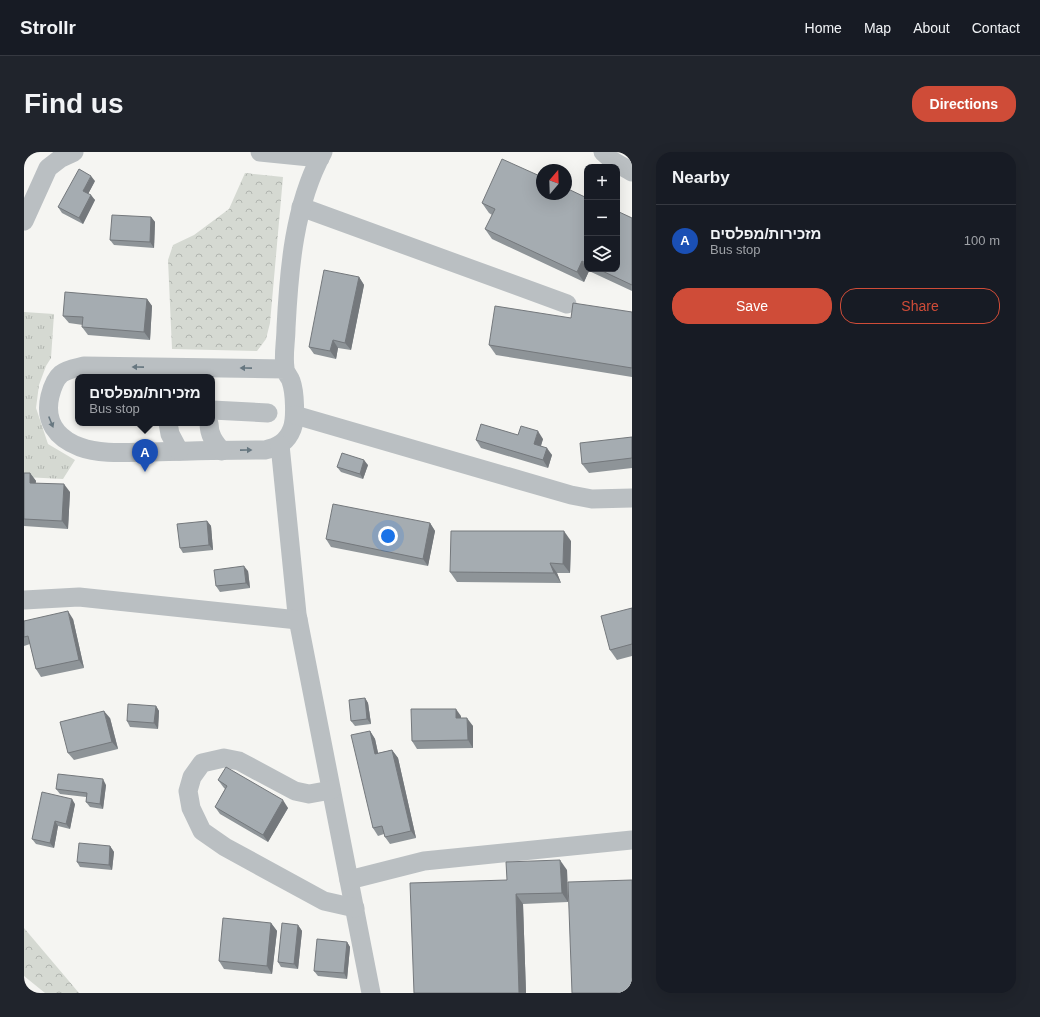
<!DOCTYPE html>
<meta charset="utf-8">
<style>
:root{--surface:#171b24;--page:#20242c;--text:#f1f3f6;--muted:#9ea1a6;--line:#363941;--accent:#cf4c38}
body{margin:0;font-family:Arial,Heebo,sans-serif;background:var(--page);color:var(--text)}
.controls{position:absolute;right:12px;top:12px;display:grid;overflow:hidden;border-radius:8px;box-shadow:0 4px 16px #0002}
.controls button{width:36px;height:36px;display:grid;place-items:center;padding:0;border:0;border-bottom:1px solid var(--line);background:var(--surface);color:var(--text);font:20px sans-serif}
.compass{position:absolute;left:512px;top:12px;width:36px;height:36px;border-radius:50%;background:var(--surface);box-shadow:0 4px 16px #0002;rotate:19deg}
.you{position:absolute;left:364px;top:384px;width:14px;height:14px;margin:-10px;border:3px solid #fff;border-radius:50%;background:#1a73e8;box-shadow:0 0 0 6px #1a73e833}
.badge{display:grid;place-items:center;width:26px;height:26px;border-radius:50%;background:var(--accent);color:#fff;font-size:13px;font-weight:700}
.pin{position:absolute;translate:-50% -33px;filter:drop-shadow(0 1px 2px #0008)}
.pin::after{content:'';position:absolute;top:21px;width:14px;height:12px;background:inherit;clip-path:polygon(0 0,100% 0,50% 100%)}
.popup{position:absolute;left:51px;top:222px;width:140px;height:52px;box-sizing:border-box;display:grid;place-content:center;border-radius:8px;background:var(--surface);filter:drop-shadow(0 1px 3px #0005);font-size:13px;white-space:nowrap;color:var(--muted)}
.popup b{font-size:15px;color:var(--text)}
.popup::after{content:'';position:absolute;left:50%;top:100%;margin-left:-8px;border:8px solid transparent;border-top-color:var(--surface)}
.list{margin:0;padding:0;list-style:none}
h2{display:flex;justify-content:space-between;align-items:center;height:52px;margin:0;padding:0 16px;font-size:17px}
h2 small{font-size:13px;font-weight:400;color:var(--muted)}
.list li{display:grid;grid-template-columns:26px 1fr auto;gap:12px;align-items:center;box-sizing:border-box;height:72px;padding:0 16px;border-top:1px solid var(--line)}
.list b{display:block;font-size:15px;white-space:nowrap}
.list p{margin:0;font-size:13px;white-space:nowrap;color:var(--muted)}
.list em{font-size:13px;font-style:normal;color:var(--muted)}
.actions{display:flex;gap:8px;padding:12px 16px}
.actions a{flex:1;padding:9px 0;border:1px solid var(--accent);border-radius:16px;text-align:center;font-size:14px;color:var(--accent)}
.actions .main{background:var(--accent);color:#fff}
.icon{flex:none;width:22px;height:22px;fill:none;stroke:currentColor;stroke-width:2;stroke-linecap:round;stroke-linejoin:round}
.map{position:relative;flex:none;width:608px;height:841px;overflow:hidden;border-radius:16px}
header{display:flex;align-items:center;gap:24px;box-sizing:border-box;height:56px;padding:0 20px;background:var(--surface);border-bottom:1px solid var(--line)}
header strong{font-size:19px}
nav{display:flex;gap:22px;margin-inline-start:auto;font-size:14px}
.intro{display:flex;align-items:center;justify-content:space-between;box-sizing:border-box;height:96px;padding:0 24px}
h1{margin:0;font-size:28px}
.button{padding:10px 18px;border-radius:16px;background:var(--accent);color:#fff;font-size:14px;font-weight:700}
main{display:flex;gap:24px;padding:0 24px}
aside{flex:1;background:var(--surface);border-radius:16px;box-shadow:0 4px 16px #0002}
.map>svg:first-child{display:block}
.grass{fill:url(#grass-tufts)}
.forest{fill:url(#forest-crowns)}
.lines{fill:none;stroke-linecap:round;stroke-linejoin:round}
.minor{stroke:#babfc2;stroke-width:19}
.wall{fill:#8e9498}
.shaded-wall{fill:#74787c}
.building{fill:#a5acb1;stroke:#74787c}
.oneway{fill:#677780}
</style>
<header>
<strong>Strollr</strong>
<nav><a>Home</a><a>Map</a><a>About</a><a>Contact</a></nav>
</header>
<div class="intro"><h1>Find us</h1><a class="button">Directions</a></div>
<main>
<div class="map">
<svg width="608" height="841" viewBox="0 0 608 841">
<defs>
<pattern id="grass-tufts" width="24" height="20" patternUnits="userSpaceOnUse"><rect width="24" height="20" fill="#d5d9d2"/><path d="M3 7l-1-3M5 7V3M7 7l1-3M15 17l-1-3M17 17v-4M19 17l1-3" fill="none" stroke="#b1b5b0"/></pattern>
<pattern id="forest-crowns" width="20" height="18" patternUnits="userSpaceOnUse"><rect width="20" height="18" fill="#d5d9d2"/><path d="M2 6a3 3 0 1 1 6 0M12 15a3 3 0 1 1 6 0" fill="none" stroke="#b1b5b0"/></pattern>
</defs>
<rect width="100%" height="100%" fill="#f5f5f2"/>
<!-- grass -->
<polygon class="grass" points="0,160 30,162 27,206 22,214 15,233 12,256 24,292 51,308 39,327 0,325"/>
<!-- forest -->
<g class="forest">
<polygon points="221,21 259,25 246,171 242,187 233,199 148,197 144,108 149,93 170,83 205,57"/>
<polygon points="0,776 55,841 21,841 0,824"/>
</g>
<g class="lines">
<!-- minor -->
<g class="minor">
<polyline points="236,0 296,6"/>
<polyline points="579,0 589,9 608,20"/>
<polyline points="277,55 543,152"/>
<polyline points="0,69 24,16 37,6 50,0"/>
<path d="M 261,217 L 60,214 C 52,216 43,217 37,222 C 31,227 28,236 26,244 C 20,269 32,286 56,295 C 77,303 106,300 128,300 C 166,299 204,298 241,298 C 254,295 263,290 268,277 C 272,267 271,240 267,229 C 266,225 261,221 261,216 C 259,203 262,189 262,176 C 265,117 270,53 299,0"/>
<polyline points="188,258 244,261"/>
<polyline points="271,263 547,343 568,347 608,346"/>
<polyline points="144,271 146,282 155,299"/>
<path d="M 185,271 C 185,283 190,290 198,299"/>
<polyline points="256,293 273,462 347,841"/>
<polyline points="0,448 55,445 274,468"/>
<polyline points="307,638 285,642 271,639 215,609 200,606 178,611 168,625 164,639 167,656 178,679 201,695 300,749 331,756"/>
<polyline points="325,728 400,709 608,688"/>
</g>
</g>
<!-- wall -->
<g class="wall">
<polygon points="71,29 64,42 71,48 59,72 38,61 34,55"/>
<polygon points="563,46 563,117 593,117 608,66 608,139 565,119 560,130 468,87 461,77 468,63 465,61 458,51"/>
<polygon points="127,65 131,70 130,96 90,93 86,88"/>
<polygon points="335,125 340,133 327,198 314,196 312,207 290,202 285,195"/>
<polygon points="123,147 128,154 126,188 64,183 58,175 59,173 45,171 39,164"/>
<polygon points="608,160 608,225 472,203 465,193"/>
<polygon points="494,283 519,287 517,294 528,303 524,316 457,296 452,288"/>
<polygon points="608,285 608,316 565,321 558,312"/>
<polygon points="344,313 339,327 317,320 313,315"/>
<polygon points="0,321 6,321 12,329 11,331 46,340 44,377 0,374"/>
<polygon points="183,369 187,374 189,398 159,401 156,396"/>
<polygon points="406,371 411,379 404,414 307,395 302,387"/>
<polygon points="547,389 546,421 533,421 537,431 433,430 426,420"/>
<polygon points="224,419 226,436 196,440 192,434"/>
<polygon points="608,456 608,504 593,508 586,498"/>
<polygon points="49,467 60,516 17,525 12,517 6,492 0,494 0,469"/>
<polygon points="341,546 344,551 347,572 331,574 327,569"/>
<polygon points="132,554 135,559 134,577 106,575 103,569"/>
<polygon points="437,564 437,566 449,574 449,596 393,597 388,589"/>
<polygon points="86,566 94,597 50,608 44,601"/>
<polygon points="346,579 351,587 354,601 368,598 374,606 392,686 366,692 361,685 360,682 354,684 349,676"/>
<polygon points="194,628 264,656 244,690 196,662 191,655 201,637 200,636"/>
<polygon points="82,633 79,657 66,655 62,650 62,645 36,642 32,637"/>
<polygon points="51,652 46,677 34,674 30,696 12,692 8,687"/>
<polygon points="86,694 90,700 88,718 56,715 53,710"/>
<polygon points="543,718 544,750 499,752 502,841 390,841 483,728"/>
<polygon points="247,771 253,779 248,822 200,817 195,809"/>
<polygon points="274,773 278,779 274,817 257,815 254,810"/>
<polygon points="323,790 326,795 323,827 294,824 290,819"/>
</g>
<!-- shaded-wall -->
<g class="shaded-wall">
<polygon points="67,24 71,29 63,44 59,39"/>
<polygon points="67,43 71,48 59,72 55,66"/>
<polygon points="127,65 131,70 130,96 126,90"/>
<polygon points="558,109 565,119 560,130 553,120"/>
<polygon points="335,125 340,133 327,198 321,191"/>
<polygon points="123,147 128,154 126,188 120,180"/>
<polygon points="309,188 314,196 312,207 306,199"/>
<polygon points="514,279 519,287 515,299 510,292"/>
<polygon points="523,296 528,303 524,316 519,308"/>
<polygon points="340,308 344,313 339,327 336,322"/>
<polygon points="6,321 12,329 11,338 6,331"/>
<polygon points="40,332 46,340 44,377 38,369"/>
<polygon points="183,369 187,374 189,398 185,393"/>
<polygon points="406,371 411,379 404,414 399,407"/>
<polygon points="540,379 547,389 546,421 539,412"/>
<polygon points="526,411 533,421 537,431 530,421"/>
<polygon points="220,414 224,419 226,436 222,431"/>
<polygon points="44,459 49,467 60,516 55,508"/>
<polygon points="341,546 344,551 347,572 343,567"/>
<polygon points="132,554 135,559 134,577 130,571"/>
<polygon points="432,557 437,564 437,574 432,566"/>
<polygon points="80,559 86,566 94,597 88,590"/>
<polygon points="443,566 449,574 449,596 444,588"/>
<polygon points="346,579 351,587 356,610 351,602"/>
<polygon points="368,598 374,606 392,686 387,679"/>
<polygon points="79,627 82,633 79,657 76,652"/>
<polygon points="48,647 51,652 46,677 42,672"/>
<polygon points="259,648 264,656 244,690 239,683"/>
<polygon points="31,669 34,674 30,696 26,691"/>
<polygon points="86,694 90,700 88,718 85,713"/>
<polygon points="536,708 543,718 544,750 538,741"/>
<polygon points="492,742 499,752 502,841 495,841"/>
<polygon points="247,771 253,779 248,822 243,814"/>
<polygon points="274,773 278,779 274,817 270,812"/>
<polygon points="323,790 326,795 323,827 320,821"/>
</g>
<!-- building -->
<g class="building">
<polygon points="478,7 518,25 518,42 542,42 542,36 563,46 563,112 558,109 553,120 461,77 471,57 458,51"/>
<polygon points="55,17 67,24 59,39 67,43 55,66 34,55"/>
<polygon points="593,59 608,66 608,133 574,117 593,117"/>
<polygon points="88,63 127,65 126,90 86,88"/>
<polygon points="300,118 335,125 321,191 309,188 306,199 285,195"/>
<polygon points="41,140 123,147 120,180 58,175 59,165 39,164"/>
<polygon points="549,151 608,160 608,216 465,193 471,154 547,166"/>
<polygon points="457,272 494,283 497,274 514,279 510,292 523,296 519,308 452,288"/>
<polygon points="608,285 608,306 558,312 556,291"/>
<polygon points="318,301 340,308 336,322 313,315"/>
<polygon points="0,321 6,321 6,331 40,332 38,369 0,367"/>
<polygon points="309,352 406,371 399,407 302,387"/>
<polygon points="183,369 185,393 156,396 153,372"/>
<polygon points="427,379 540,379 539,412 526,411 530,421 426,420"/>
<polygon points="220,414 222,431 192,434 190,418"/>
<polygon points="608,456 608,492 586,498 577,464"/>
<polygon points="44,459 55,508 12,517 4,484 0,485 0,469"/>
<polygon points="341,546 343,567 327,569 325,548"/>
<polygon points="104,552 132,554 130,571 103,569"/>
<polygon points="387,557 432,557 432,566 443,566 444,588 388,589"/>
<polygon points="80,559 88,590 44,601 36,570"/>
<polygon points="346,579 351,602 368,598 387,679 361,685 358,674 349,676 327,583"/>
<polygon points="202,615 259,648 239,683 191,655 203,634 194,628"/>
<polygon points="34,622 79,627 76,652 62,650 63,641 32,637"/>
<polygon points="18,640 48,647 42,672 31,669 26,691 8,687"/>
<polygon points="55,691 86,694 85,713 53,710"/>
<polygon points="536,708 538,741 492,742 495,841 390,841 386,731 483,728 482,710"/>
<polygon points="608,728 608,841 548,841 544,730"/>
<polygon points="199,766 247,771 243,814 195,809"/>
<polygon points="258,771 274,773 270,812 254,810"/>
<polygon points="293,787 323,790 320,821 290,819"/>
</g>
<!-- one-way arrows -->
<defs><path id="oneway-solid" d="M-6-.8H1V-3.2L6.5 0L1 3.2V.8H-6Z"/></defs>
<g class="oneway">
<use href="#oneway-solid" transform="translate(114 215) rotate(-179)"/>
<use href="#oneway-solid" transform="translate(222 216) rotate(-179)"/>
<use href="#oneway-solid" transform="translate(27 270) rotate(68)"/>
<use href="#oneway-solid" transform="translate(222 298) rotate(-1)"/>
</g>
</svg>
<div class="controls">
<button>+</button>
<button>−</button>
<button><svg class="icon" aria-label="layers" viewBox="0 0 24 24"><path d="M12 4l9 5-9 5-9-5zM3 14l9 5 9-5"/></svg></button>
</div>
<svg class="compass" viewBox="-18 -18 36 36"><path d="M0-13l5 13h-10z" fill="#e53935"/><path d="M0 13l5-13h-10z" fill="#9ea1a6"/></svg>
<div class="you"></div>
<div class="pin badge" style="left:121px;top:320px;background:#1a4fb4">A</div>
<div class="popup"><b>מזכירות/מפלסים</b>Bus stop</div>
</div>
<aside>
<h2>Nearby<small></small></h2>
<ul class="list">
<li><span class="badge" style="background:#1a4fb4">A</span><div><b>מזכירות/מפלסים</b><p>Bus stop</p></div><em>100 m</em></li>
</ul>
<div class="actions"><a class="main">Save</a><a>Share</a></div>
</aside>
</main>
